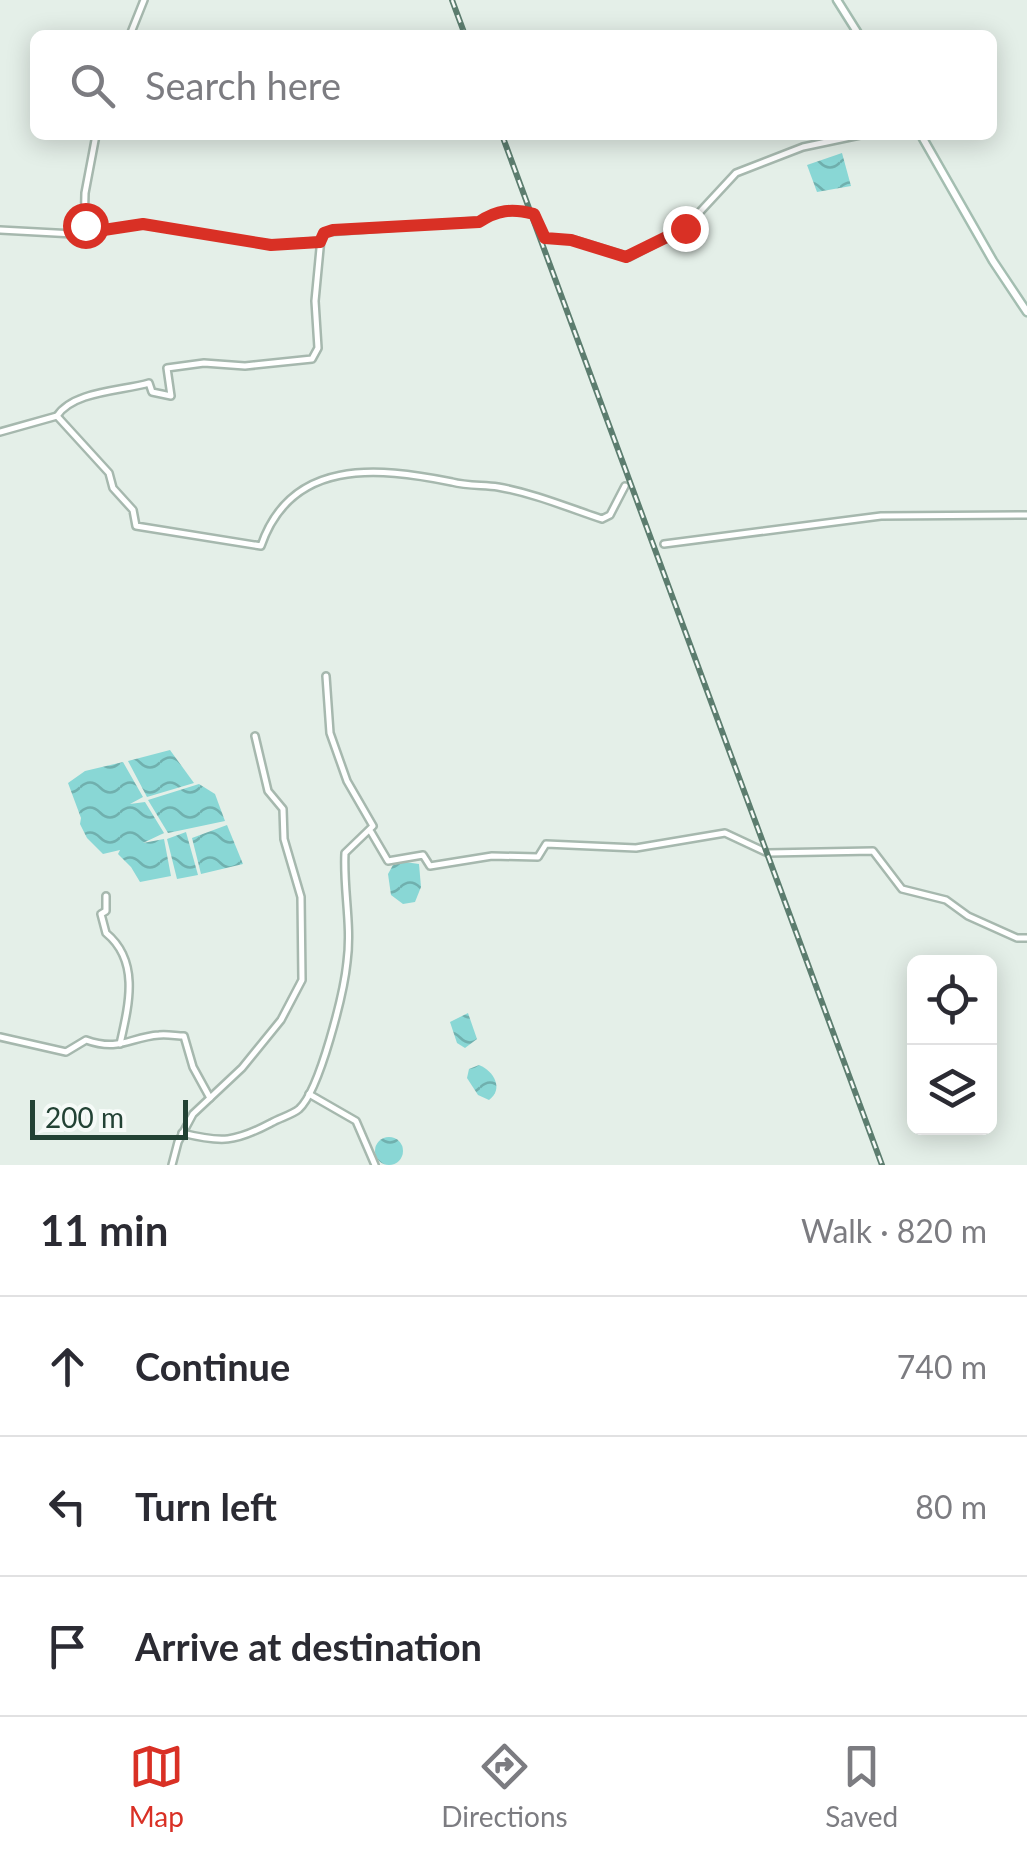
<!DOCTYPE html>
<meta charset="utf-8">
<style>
:root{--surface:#fff;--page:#f2f2f3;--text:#2b2b33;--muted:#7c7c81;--line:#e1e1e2;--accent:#d93025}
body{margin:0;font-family:Lato,sans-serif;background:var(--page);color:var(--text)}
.controls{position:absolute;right:30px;bottom:30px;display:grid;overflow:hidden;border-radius:15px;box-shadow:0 5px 25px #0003}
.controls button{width:90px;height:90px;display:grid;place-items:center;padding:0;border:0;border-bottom:2px solid var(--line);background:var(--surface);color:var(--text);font:50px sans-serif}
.scale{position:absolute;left:30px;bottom:25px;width:158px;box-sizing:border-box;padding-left:10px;border:5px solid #224234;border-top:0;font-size:28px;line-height:35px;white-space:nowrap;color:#224234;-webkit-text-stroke:8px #f5faf7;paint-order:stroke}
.stop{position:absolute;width:30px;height:30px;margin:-22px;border:8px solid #d93025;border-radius:50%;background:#fff}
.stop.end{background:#d93025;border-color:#fff;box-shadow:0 2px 10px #0008}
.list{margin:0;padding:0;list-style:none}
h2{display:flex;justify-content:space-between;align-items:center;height:130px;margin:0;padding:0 40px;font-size:42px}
h2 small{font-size:32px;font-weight:400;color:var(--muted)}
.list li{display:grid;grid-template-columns:65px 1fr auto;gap:30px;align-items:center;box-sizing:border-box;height:140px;padding:0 40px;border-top:2px solid var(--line)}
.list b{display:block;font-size:38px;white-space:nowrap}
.list em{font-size:32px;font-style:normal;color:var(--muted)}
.icon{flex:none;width:55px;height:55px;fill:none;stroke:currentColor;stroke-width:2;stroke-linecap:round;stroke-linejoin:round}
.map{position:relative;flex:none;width:1027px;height:1165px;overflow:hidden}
.search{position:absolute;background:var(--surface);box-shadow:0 5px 25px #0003;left:30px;right:30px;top:30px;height:110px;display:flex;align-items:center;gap:25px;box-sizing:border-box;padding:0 35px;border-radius:15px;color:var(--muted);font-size:38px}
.sheet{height:550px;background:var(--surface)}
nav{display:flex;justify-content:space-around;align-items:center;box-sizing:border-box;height:140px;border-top:2px solid var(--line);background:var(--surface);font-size:28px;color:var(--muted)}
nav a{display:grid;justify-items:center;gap:5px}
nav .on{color:var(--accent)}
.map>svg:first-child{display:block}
.water{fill:url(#water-waves)}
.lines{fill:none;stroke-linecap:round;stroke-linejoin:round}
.minor-casing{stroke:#a6b8ae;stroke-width:10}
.secondary-casing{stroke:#a4beb1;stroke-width:11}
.minor{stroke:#fff;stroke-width:5}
.secondary{stroke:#fff;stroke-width:6}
.rail-casing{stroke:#5c7d6f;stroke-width:6}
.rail{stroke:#f5faf7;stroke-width:2.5;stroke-dasharray:8;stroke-linecap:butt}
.route{stroke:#d93025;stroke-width:12}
</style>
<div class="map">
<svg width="1027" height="1165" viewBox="0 0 1027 1165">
<defs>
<pattern id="water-waves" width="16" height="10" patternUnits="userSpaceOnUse" patternTransform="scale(2.5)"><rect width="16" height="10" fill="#89d7d5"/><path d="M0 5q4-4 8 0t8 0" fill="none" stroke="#70b0ae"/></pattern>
</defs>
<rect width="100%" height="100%" fill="#e4efe8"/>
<!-- water -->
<g class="water">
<polygon points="842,153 851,186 817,192 807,165"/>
<polygon points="170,750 194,783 147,797 128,761"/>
<polygon points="123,762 143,797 130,804 145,802 164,833 143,843 164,839 171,876 140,882 131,867 118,854 120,850 103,854 87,838 80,824 81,818 68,783 85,771"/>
<polygon points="199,784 215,794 225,821 168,833 148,800"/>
<polygon points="227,825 243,864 201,874 192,838"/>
<polygon points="186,832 198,875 177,879 167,839"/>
<polygon points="405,862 419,864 421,887 415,902 403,904 391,895 388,874 393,865"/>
<polygon points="468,1013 477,1039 465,1048 457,1043 450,1022"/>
<path d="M 479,1065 C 494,1071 504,1089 489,1100 L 478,1095 L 467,1078 L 469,1069 Z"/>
<circle cx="389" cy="1151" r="14"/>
</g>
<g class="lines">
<!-- minor casing -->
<g class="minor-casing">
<g id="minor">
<polyline points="130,35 144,0"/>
<polyline points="0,230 74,234 143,224 271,245 321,241"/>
<polyline points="84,233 85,193 96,135"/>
<path d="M 57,416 C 73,391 122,391 149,383 L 152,392 L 171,396 L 167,368 L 204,363 L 245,366 L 312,359 L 318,348 L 315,301 L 321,238 L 326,232 L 479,221 C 497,211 512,208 535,215 L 545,239 L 571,239 L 629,257 L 685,228 L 736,173 L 803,147 L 860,135"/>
<path d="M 0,432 L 57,416 L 109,473 L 113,488 L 133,510 L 136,526 L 261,546 C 291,458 377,467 452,482 C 467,486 483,485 498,487 C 533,493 569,508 602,519 L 610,515 L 625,486"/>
<polyline points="664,544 881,516 1027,515"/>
<polyline points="371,832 388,861 423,855 430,866 492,856 538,857 546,844 636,848 725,833 768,853 873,851 902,889 946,900 968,916 1017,938 1027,938"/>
<path d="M 106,896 L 106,911 L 101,914 L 106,933 C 140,961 129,1004 120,1044"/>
<path d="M 0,1037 L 66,1052 L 86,1040 C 120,1052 130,1037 159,1035 C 167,1034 177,1036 184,1036 L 193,1067 L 210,1098"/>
<polyline points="309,1094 356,1121 375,1165"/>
<path d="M 182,1133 C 222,1143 235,1142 271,1123 C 279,1118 292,1115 299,1109 C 320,1090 344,992 347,962 C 352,925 343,889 345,853 L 373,826 L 347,781 L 330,733 L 326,676"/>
<polyline points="172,1165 178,1142 193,1114 242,1068 281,1020 302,980 301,897 284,839 283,809 268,791 255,736"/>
</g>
</g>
<!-- secondary casing -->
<g class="secondary-casing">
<g id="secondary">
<polyline points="837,0 859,35"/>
<polyline points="921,135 993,261 1027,312"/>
</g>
</g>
<!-- minor -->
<use href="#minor" class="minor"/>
<!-- secondary -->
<use href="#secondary" class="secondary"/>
<!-- rail casing -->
<g class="rail-casing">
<g id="rail">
<polyline points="452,0 465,35"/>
<polyline points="502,135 882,1165"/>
</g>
</g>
<!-- rail -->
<use href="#rail" class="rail"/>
</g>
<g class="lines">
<!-- route -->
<path class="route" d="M 85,225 L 84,233 L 143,224 L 271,245 L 320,242 L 324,233 L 333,230 L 479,222 C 497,210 512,208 534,214 L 545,238 L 571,240 L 626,257 L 685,228"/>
</g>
</svg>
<div class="controls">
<button><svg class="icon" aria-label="locate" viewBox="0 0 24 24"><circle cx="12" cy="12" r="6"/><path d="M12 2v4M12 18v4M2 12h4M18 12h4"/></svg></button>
<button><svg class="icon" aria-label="layers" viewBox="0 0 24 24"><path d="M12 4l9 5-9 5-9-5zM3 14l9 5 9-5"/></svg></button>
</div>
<div class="scale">200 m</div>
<div class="stop" style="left:85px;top:225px"></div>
<div class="stop end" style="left:685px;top:228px"></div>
<div class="search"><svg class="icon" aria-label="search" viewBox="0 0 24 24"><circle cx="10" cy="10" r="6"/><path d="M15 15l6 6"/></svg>Search here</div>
</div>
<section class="sheet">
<h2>11 min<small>Walk · 820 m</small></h2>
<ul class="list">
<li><svg class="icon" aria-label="ahead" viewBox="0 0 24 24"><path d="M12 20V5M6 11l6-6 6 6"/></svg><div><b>Continue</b></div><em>740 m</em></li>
<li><svg class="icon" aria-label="left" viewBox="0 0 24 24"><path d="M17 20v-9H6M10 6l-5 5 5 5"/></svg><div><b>Turn left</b></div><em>80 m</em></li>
<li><svg class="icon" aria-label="arrive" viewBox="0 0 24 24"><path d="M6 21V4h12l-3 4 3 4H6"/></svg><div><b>Arrive at destination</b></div></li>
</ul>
</section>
<nav>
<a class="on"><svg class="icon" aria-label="map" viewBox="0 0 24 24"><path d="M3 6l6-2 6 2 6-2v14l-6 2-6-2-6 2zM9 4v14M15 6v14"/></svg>Map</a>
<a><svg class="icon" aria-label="directions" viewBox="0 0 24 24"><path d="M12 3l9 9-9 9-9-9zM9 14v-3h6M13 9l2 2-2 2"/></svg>Directions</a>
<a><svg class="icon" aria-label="saved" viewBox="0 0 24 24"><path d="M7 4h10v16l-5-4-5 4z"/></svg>Saved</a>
</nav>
